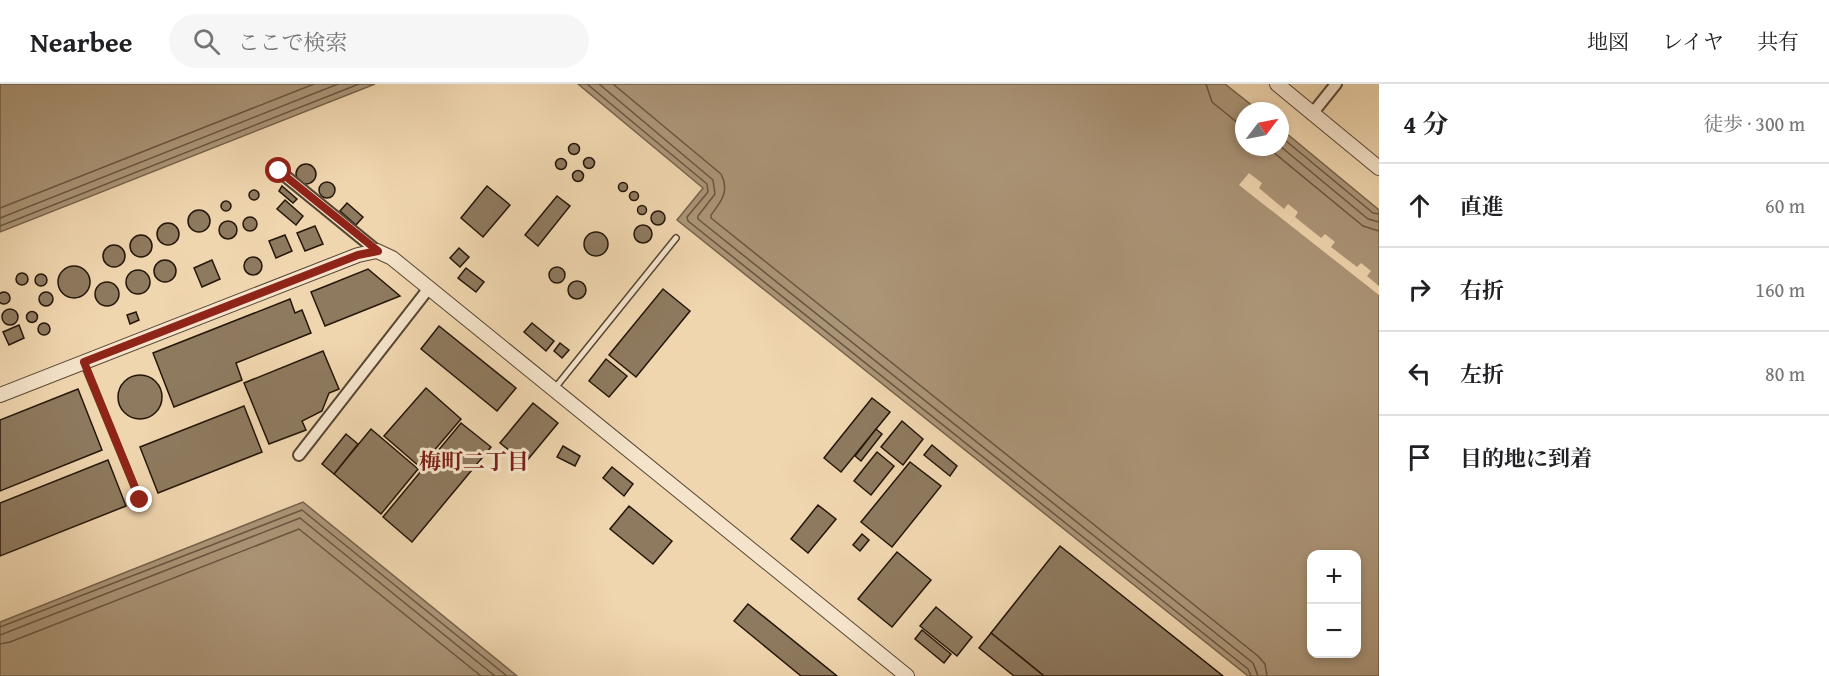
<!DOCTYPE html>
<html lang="ja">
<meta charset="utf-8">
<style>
:root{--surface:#fff;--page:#f6f6f6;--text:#202124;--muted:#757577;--line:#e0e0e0}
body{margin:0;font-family:"Gentium Book Plus","Noto Serif JP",serif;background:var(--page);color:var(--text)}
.controls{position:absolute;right:18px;bottom:18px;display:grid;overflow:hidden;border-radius:12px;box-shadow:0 3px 9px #0003}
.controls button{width:54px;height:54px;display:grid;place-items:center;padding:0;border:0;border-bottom:2px solid var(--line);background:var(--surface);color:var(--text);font:30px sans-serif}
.compass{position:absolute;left:1235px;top:18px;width:54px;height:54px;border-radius:50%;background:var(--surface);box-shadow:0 3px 9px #0003;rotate:58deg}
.stop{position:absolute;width:18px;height:18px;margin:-14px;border:4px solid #8f2418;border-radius:50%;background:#fff}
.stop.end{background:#8f2418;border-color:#fff;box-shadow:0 2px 6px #0008}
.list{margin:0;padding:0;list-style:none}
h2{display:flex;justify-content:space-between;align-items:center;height:78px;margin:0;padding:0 24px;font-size:26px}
h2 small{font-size:20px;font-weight:400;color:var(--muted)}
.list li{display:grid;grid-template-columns:39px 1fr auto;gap:18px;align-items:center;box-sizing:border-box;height:84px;padding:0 24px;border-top:2px solid var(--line)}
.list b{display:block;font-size:22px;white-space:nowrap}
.list em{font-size:20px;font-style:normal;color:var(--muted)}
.icon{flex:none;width:33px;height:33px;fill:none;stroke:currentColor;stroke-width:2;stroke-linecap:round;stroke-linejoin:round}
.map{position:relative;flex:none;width:1379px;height:592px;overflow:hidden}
header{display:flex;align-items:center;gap:36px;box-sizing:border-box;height:84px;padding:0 30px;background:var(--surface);border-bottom:2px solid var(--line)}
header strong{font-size:28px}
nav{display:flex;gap:33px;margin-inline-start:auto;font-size:21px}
.search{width:420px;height:54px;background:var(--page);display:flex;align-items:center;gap:15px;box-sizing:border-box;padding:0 21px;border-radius:33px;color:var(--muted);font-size:22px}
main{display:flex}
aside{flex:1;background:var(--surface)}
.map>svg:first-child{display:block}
.water{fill:#ab9577;stroke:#75624b;stroke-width:1.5;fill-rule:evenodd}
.pier{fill:#f0d6af}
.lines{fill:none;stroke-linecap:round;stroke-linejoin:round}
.shore{stroke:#685640;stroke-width:1.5}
.building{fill:#8e7a5f;stroke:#241609;stroke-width:1.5}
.service-casing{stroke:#574632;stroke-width:8}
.minor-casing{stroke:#574632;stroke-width:14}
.tertiary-casing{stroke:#574632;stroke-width:16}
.service{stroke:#f5e4cb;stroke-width:5}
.minor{stroke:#f5e4cb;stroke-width:10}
.tertiary{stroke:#f5e4cb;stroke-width:14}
.route{stroke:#8f2418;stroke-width:8}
.labels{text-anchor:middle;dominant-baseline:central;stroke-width:6;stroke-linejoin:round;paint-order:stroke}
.neighbourhood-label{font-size:22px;font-weight:bold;fill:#7a1f14;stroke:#f5e4cb}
</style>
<header>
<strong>Nearbee</strong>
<div class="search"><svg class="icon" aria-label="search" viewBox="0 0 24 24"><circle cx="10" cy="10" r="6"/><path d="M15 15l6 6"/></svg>ここで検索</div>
<nav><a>地図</a><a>レイヤ</a><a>共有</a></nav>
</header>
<main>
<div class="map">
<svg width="1379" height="592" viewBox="0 0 1379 592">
<rect width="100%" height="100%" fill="#f0d6af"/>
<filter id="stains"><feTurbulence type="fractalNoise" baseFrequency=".00333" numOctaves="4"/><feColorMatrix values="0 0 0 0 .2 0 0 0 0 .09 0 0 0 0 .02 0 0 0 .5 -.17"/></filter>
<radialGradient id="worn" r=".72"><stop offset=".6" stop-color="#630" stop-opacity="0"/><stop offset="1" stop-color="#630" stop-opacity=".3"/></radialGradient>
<!-- water -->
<g class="water">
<polygon points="0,0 375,0 0,148"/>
<path d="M 578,0 L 1225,0 L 1259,27 L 1244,27 L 1244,63 L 1280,63 L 1280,44 L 1379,126 L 1379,592 L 1248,592 L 677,136 L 703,104 ZM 1312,470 L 1356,470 L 1356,570 L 1312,570 Z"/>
<polygon points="303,418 517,592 0,592 0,538"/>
</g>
<!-- pier -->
<polygon class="pier" points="1249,89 1262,99 1259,104 1284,125 1288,120 1298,128 1295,133 1321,154 1325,150 1335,158 1331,163 1357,183 1361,179 1371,187 1367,192 1379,202 1379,211 1239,101"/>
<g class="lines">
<!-- shore -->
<g class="shore">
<polyline points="587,0 707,100 708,108 687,133 688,137 1248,585 1251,592"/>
<polyline points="599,0 713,96 715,110 698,132 698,135 1253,579 1258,592"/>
<path d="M 613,0 L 721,90 C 730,107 721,118 711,131 L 711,134 L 1258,572 L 1265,580 L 1267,592"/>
<polyline points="1206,0 1212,18 1244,44"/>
<polyline points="1280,52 1373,129 1379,130"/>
<polyline points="1280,62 1368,135 1379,138"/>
<polyline points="1267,63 1363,142 1379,147"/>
<polyline points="0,124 314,0"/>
<polyline points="0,134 338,0"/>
<polyline points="0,142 359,0"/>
<polyline points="0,543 302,426 507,592"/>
<polyline points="0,551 300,434 495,592"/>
<polyline points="0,560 10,558 299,445 481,592"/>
</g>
</g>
<!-- building -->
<g class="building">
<circle cx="574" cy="65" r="5.5"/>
<circle cx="589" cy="79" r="5.5"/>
<circle cx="561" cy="80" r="5.5"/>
<circle cx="306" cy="90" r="10"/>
<circle cx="578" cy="92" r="5.5"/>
<circle cx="327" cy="106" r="8"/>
<circle cx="623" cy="103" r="4.5"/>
<polygon points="282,102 297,115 293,119 279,107"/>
<polygon points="487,102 510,121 483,153 461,134"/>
<circle cx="254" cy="111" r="5"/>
<circle cx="634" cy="112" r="4.5"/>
<polygon points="557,112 570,122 538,162 525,151"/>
<polygon points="285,116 303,132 296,141 277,125"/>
<circle cx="226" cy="122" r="5"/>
<polygon points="347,119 363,133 356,141 340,127"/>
<circle cx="642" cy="126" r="4.5"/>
<circle cx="199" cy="137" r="11"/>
<circle cx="658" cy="134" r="7"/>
<circle cx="250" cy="140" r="7"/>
<circle cx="228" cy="146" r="9"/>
<circle cx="168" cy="150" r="11"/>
<circle cx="643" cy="150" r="9"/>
<polygon points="315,142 323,160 305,167 297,149"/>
<circle cx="596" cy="160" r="12"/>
<polygon points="285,151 292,167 276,174 269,157"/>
<circle cx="141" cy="162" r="11"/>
<circle cx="114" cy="172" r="11"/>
<polygon points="459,164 469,173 460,183 450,174"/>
<circle cx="253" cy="182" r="9"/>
<polygon points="212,176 220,195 202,203 194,184"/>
<circle cx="165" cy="187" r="11"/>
<circle cx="74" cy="198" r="16"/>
<circle cx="557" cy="191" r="8"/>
<polygon points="466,184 484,198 476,208 458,194"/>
<polygon points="368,185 400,212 325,242 311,208"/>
<circle cx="138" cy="198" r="12"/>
<circle cx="22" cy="195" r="6"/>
<circle cx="41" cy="196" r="6"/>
<circle cx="577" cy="206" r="9"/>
<circle cx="107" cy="210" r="12"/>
<polygon points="663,205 690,227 636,293 609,271"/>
<circle cx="4" cy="214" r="6"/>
<circle cx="46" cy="215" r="7"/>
<polygon points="290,215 295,229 302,226 311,249 236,279 242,296 174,323 153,269"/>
<circle cx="10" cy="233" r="8"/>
<circle cx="32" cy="233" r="5.5"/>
<polygon points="136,228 139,236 130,240 127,231"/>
<circle cx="44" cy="245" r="6"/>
<polygon points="532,239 554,257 546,267 524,248"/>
<polygon points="19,241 24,254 9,261 3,248"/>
<polygon points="439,242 516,304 497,327 421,265"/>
<polygon points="560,259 569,266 562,274 554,267"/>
<polygon points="323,267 339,305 329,309 322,327 302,337 306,346 269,360 244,299"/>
<polygon points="606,275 627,292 609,313 589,297"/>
<circle cx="140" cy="313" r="22"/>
<polygon points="426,304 461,335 420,383 384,352"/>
<polygon points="78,305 102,366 0,407 0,336"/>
<polygon points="872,314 890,328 841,388 824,374"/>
<polygon points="533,319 558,339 525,379 500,359"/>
<polygon points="244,322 262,368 158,409 140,363"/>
<polygon points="902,337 923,355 903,381 881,363"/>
<polygon points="461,339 491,363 412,458 383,433"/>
<polygon points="371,345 418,385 381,430 334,390"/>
<polygon points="876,345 882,350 861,377 855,372"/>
<polygon points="346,350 358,360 334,390 322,380"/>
<polygon points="932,361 957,382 950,392 924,371"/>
<polygon points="563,362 580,372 575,382 557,373"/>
<polygon points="877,368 894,382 871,411 854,397"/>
<polygon points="108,376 126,422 0,472 0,419"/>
<polygon points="910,378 941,402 892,463 861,438"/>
<polygon points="612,383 633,400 624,412 603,394"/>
<polygon points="818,421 836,435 808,469 791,455"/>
<polygon points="629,422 672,457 653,480 610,445"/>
<polygon points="862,450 869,456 860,467 853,461"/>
<polygon points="1060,462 1223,592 1044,592 991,549"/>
<polygon points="897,468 931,496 892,543 858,515"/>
<polygon points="748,520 837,592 801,592 734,537"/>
<polygon points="936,523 972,553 957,572 920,542"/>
<polygon points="922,546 951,570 944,579 915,555"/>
<polygon points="991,549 1044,592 1014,592 979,564"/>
</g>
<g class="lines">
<!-- service casing -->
<g class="service-casing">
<g id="service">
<polyline points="84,280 140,416"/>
<polyline points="555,304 676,154"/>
</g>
</g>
<!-- minor casing -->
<g class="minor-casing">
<g id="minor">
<polyline points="1312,30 1336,0"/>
<polyline points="279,87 377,167"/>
<polyline points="299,371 429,204"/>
</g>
</g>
<!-- tertiary casing -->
<g class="tertiary-casing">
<g id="tertiary">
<polyline points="1277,0 1379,84"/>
<polyline points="0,311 358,171 377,167 392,174 907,592"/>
</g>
</g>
<!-- service -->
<use href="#service" class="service"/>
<!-- minor -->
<use href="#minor" class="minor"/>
<!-- tertiary -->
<use href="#tertiary" class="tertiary"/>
</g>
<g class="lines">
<!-- route -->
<polyline class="route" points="140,416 84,278 358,171 378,167 279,87"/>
</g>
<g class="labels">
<!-- neighbourhood labels -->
<g class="neighbourhood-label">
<text x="474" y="377">梅町二丁目</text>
</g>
</g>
<rect width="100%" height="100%" filter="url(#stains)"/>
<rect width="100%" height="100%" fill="url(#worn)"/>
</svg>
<div class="controls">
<button>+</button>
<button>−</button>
</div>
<svg class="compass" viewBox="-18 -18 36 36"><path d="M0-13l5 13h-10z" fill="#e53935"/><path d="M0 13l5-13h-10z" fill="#757577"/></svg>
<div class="stop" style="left:279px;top:87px"></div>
<div class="stop end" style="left:140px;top:416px"></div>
</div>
<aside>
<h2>4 分<small>徒歩 · 300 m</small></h2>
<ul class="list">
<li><svg class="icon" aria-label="ahead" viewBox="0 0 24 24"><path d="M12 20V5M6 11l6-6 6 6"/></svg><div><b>直進</b></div><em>60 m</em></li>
<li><svg class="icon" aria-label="right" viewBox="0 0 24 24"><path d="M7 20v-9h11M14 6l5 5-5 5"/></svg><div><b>右折</b></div><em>160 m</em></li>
<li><svg class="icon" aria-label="left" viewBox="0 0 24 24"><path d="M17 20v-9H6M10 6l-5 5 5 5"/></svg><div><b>左折</b></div><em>80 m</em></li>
<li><svg class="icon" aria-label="arrive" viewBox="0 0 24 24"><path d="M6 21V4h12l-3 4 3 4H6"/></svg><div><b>目的地に到着</b></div></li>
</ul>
</aside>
</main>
